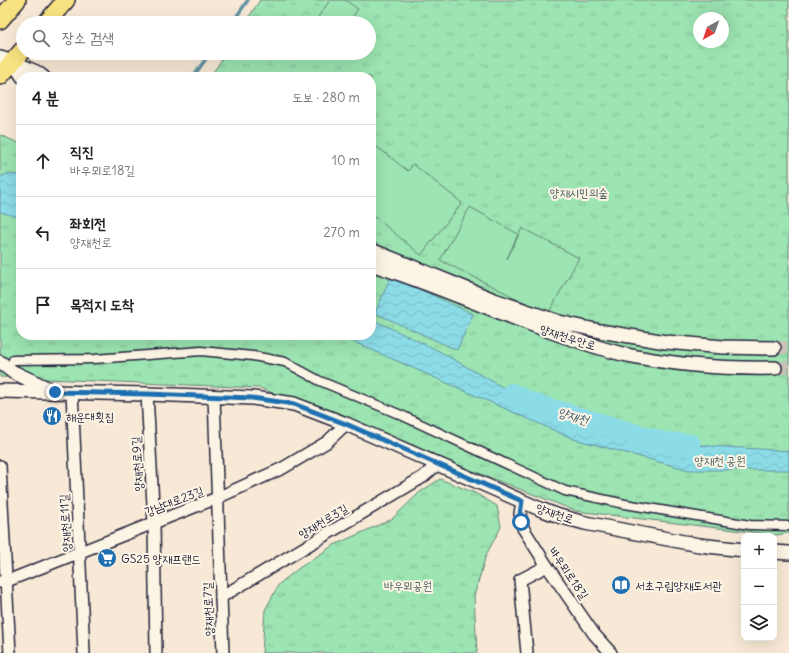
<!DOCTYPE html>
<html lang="ko">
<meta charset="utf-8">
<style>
:root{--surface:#fff;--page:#f6f6f6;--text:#222;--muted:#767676;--line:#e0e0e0}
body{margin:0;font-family:Delius,"Poor Story",sans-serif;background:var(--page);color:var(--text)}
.controls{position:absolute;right:12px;bottom:12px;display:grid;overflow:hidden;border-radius:8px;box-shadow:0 4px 16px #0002}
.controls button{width:36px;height:36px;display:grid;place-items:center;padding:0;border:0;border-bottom:1px solid var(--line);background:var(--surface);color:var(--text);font:20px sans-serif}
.compass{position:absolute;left:693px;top:12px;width:36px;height:36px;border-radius:50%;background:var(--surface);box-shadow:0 4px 16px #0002;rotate:220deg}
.stop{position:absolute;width:12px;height:12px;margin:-9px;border:3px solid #1f6fb2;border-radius:50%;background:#fff}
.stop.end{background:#1f6fb2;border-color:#fff;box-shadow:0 1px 4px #0008}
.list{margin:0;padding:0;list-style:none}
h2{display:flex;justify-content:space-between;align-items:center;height:52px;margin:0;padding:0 16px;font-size:17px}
h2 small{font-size:13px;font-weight:400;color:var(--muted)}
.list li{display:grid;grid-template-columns:26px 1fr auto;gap:12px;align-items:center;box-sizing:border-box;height:72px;padding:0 16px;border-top:1px solid var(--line)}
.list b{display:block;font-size:15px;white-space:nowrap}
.list p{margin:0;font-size:13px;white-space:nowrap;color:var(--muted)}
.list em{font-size:13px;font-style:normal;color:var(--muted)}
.icon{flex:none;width:22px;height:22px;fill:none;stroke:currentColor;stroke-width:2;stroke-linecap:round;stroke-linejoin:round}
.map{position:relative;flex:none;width:789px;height:653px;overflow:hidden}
.search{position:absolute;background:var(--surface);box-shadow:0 4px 16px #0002;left:16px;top:16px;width:360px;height:44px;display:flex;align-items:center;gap:10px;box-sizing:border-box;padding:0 14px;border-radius:22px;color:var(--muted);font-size:15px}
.panel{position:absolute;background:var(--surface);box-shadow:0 4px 16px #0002;left:16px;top:72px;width:360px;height:268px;border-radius:16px}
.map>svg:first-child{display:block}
.park{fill:url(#park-tufts);stroke:#5f8376;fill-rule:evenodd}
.pitch{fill:#9ce4b1;stroke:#5f8376}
.water{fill:url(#water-waves);stroke:#6292a3}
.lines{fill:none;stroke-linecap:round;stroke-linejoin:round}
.stream{stroke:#6292a3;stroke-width:3.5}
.river{stroke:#8cdce8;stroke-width:22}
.tertiary-tunnel{stroke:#ccc1b6;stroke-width:13;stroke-dasharray:13 6;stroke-linecap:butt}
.pedestrian-casing{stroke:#22223b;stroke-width:11}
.minor-casing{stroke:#22223b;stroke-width:14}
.tertiary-casing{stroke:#22223b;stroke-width:16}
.primary-casing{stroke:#22223b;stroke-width:20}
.pedestrian{stroke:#fcf5e5;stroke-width:8}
.minor{stroke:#fcf5e5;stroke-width:11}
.tertiary{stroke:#fcf5e5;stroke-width:13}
.primary{stroke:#f8e281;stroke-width:17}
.route{stroke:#1f6fb2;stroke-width:5}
.labels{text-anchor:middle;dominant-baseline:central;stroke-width:4;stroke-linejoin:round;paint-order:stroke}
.park-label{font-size:12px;fill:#475c5e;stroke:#fcf5e5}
.street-label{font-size:12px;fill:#22223b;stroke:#fcf5e5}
.poi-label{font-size:12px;fill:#22223b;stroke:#fcf5e5;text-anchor:start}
.water-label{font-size:13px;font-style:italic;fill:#425a6f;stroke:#fcf5e5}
</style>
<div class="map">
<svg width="789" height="653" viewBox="0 0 789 653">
<defs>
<pattern id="park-tufts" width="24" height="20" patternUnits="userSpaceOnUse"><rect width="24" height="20" fill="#9ce4b1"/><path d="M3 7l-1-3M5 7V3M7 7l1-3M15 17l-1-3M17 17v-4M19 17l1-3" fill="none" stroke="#86c399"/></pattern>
<pattern id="water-waves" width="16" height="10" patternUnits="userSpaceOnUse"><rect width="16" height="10" fill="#8cdce8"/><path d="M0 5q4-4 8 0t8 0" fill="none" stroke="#78bcc8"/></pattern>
</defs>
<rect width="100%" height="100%" fill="#f7e9d5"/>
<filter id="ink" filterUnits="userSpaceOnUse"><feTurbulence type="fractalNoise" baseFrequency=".025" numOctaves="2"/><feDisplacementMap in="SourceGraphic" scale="8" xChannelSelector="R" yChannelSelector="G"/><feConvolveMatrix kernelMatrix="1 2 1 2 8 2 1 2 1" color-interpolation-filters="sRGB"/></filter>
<g filter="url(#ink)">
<!-- park -->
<g class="park">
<path d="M 260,0 L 789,0 L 789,533 L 776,535 L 576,511 L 260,388 L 0,377 L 0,135 L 21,144 L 21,335 L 371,335 L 371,77 L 210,77 L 226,53 L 369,53 L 369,23 L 245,23 ZM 699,18 L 723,18 L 723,42 L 699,42 Z"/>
<polygon points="440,479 475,493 497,506 501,527 486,555 474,596 477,653 262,653 265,610 279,584 299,568 334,545 392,519 420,492"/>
</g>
<!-- pitch -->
<g class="pitch">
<polygon points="330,0 345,0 358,9 348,23 314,23"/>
<polygon points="371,142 408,171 413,164 462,203 421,255 375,217 371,221"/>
<polygon points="470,207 518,234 507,259 522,228 579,258 548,314 440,260"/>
</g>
<!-- water -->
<g class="water">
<polygon points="7,174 21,175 21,218 0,212 0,177"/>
<polygon points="391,276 473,314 457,350 375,313"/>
<polygon points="371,319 437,350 532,404 664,443 789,451 789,470 689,470 574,439 338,335 371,335"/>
</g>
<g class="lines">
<!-- stream -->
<g class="stream">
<polyline points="232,23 248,0"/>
<polyline points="193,77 210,53"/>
</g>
<!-- river -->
<polyline class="river" points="512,394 532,404 664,443 690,445"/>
<!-- tertiary-tunnel -->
<g class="tertiary-tunnel">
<polyline points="774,348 789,347"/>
<polyline points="775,368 789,367"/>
</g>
<!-- pedestrian casing -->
<g class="pedestrian-casing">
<polyline id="pedestrian" points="13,360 94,359 201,351 253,356 285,362 320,381 401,415 565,491 625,504 750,525 789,526"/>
</g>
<!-- minor casing -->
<g class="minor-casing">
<g id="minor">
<polyline points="72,392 84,653"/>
<polyline points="147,394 154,523 156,653"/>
<polyline points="214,396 223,653"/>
<polyline points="0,466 10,653"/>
<polyline points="522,501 520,514 523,528 547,566 594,634 611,653"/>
<polyline points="0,582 7,581 217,498 283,468 327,442 346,424"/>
<polyline points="221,597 423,477 438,464"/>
<polyline points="527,653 520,580 547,566"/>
</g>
</g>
<!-- tertiary casing -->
<g class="tertiary-casing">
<g id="tertiary">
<polyline points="0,58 13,62"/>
<polyline points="23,77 13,62 36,72 43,77"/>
<polyline points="371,250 494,300 559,322 600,331 666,342 723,347 774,348"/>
<path d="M 371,264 C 434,284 495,312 558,334 C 581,342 604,350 627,355 C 675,365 726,369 775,368"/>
<polyline points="0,362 13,372 49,389"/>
<polyline points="0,391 147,394 253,398 294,404 346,424 540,509 559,516 585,523 699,545 744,550"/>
<polyline points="774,552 789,553"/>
</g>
</g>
<!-- primary casing -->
<g class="primary-casing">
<g id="primary">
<polyline points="0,20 17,0"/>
<polyline points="46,23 66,0"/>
<polyline points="0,76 23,50"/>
</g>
</g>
<!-- pedestrian -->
<use href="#pedestrian" class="pedestrian"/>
<!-- minor -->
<use href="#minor" class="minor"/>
<!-- tertiary -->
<use href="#tertiary" class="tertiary"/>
<!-- primary -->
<use href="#primary" class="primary"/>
</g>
</g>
<g class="lines" filter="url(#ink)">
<!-- route -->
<polyline class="route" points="55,392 147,394 252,398 294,404 346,424 522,501 520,514 521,522"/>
</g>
<!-- icons -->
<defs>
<g id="restaurant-disc" transform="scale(1)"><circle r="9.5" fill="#1f6fb2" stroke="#fcf5e5"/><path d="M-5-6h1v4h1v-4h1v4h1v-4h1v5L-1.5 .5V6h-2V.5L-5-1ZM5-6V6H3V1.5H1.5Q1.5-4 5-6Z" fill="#fff"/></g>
<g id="supermarket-disc" transform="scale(1)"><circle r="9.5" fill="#1f6fb2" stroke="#fcf5e5"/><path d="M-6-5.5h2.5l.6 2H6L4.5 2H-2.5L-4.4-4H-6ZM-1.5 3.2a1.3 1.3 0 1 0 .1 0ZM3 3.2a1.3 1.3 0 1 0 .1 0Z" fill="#fff"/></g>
<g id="library-disc" transform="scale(1)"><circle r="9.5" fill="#1f6fb2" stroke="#fcf5e5"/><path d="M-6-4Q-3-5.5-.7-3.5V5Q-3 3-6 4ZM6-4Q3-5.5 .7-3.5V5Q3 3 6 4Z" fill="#fff"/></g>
</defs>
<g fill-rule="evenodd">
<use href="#restaurant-disc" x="52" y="416"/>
<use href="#supermarket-disc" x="107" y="558"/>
<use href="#library-disc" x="621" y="585"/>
</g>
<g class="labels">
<!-- park labels -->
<g class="park-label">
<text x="579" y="192">양재시민의숲</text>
<text x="720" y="460">양재천 공원</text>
<text x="408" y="585">바우뫼공원</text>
</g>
<!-- street labels -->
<g class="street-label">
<text transform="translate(568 337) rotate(18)">양재천우안로</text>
<text transform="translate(137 464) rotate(-93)">양재천로9길</text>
<text transform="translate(174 501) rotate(-21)">강남대로23길</text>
<text transform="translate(555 513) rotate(19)">양재천로</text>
<text transform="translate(323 521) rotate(-31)">양재천로3길</text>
<text transform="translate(65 523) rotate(-93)">양재천로11길</text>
<text transform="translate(569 573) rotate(56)">바우뫼로18길</text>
<text transform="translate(208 609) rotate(-92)">양재천로7길</text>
</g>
<!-- poi labels -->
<g class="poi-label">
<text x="66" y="416">해운대횟집</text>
<text x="121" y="558">GS25 양재프랜드</text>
<text x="635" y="585">서초구립양재도서관</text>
</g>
<!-- water labels -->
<g class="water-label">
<text transform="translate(573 416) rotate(17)">양재천</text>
</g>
</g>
</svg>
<div class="controls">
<button>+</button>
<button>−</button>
<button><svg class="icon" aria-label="layers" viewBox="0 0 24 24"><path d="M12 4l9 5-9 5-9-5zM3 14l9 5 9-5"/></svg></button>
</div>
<svg class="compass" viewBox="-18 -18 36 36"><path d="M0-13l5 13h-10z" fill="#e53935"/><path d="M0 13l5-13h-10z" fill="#767676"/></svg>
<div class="stop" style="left:521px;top:522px"></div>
<div class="stop end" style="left:55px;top:392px"></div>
<div class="search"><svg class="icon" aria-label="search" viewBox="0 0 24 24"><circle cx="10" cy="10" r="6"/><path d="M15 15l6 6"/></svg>장소 검색</div>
<section class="panel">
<h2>4 분<small>도보 · 280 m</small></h2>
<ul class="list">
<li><svg class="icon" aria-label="ahead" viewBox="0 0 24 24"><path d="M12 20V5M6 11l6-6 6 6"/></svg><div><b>직진</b><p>바우뫼로18길</p></div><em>10 m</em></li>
<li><svg class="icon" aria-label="left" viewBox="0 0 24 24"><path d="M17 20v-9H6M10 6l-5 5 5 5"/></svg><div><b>좌회전</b><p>양재천로</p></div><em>270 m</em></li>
<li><svg class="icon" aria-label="arrive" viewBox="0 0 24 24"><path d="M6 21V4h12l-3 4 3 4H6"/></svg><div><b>목적지 도착</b></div></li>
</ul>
</section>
</div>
